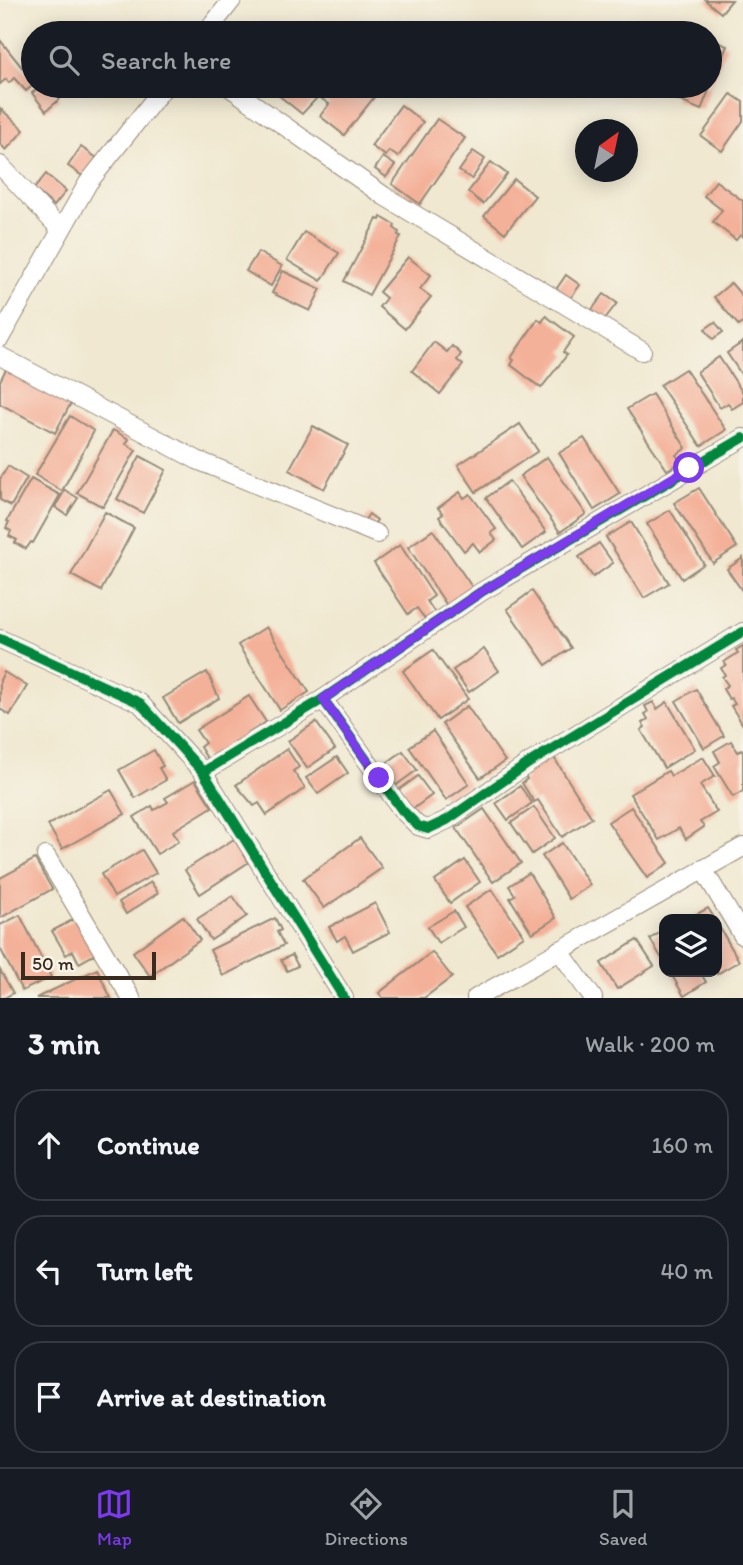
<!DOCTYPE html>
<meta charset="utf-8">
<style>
:root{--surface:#171b24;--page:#242831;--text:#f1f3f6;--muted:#9ea1a6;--line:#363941;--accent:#7c3aed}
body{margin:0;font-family:Itim,sans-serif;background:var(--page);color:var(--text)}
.controls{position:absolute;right:21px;bottom:21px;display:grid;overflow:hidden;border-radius:14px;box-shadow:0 4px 18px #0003}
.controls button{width:63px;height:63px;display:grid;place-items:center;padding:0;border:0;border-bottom:2px solid var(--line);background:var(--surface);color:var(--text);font:35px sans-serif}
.compass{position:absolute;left:575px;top:119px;width:63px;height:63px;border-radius:50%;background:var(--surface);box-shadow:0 4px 18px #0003;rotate:33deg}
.scale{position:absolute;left:21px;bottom:18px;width:135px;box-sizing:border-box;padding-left:7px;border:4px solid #3b2a1e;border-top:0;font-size:19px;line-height:24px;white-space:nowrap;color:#3b2a1e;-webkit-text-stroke:5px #f7f3e8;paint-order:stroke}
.stop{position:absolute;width:21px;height:21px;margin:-16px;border:5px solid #7c3aed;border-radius:50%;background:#fff}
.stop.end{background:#7c3aed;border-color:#fff;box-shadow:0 2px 7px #0008}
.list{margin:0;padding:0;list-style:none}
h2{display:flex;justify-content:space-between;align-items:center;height:91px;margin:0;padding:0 28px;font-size:30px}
h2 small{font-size:23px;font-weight:400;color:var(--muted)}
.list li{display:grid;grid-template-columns:46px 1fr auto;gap:21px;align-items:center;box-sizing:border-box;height:112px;margin:0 14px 14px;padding:0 14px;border:2px solid var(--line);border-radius:28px}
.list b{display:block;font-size:26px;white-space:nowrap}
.list em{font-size:23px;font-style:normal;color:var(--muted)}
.icon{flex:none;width:38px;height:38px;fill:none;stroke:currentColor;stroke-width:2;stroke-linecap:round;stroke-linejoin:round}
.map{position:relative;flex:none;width:743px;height:998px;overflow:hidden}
.search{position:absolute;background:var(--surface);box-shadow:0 4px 18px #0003;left:21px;right:21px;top:21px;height:77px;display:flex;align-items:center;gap:18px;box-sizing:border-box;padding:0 24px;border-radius:38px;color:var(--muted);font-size:26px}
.sheet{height:469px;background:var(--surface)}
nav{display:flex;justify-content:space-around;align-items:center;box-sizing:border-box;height:98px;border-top:2px solid var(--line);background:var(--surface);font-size:19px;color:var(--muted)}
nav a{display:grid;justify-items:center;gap:4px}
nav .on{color:var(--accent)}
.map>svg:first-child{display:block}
.building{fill:#f4b199}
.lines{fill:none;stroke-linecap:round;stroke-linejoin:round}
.minor-casing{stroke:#968977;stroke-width:20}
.minor{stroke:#fff;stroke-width:18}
.cycleway-casing{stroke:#f7f3e8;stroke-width:15}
.cycleway{stroke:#00873e;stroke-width:10}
.route{stroke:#7c3aed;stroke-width:9}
</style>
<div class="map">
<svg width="743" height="998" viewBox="0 0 743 998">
<rect width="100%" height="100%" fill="#f7f3e8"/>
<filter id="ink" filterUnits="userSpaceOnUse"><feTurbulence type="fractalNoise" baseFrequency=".0143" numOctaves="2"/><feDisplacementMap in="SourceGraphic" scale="14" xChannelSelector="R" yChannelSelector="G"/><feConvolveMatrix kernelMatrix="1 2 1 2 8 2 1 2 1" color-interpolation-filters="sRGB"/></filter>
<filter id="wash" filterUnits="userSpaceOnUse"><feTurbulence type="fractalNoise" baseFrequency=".00686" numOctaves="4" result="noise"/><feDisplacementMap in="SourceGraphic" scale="28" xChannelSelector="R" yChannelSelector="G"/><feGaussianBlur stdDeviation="1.57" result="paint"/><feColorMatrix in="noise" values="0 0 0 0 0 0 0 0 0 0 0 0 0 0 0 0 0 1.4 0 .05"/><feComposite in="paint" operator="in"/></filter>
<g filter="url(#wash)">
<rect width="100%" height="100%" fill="#f0e8d0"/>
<g id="blocks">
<!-- building -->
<g class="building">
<polygon points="705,0 732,0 721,13"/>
<polygon points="710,39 727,46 701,110 675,99 680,86 710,86"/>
<polygon points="0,40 33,81 33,85 26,91 14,78 9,83 6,79 0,84"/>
<polygon points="41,86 49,86 60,99 46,111 32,93"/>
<polygon points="185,86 203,86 197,94"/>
<polygon points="284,86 328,86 302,114 277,94"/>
<polygon points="333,86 372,86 379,91 344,135 320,116 329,104 322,99"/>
<polygon points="731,94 743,102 743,121 722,151 701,136"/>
<polygon points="401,105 423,122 398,157 389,151 386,156 371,146"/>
<polygon points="0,108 24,130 6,150 0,144"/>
<polygon points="437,119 465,138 420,204 392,184"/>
<polygon points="81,147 97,158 84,177 68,166"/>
<polygon points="473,151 485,159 472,179 459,171"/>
<polygon points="383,157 395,165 386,177 375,169"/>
<polygon points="491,162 507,174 483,204 468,192"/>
<polygon points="46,174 66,191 54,206 34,189"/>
<polygon points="514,179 535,196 505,233 484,216"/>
<polygon points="716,181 743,201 743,237 740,235 736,240 713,222 722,210 704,196"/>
<polygon points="381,217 395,225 394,228 399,232 398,235 401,236 369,295 344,281 377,219 380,220"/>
<polygon points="304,232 339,253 321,281 287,260"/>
<polygon points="258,252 282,266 271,286 246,271"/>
<polygon points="408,257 431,275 420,289 431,297 405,329 379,307 386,298 379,292"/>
<polygon points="283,271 321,289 310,311 272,293"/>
<polygon points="566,275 580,285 569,300 555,291"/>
<polygon points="731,283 743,297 743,323 739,326 714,297"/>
<polygon points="604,294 617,303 604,320 591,311"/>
<polygon points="546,316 574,337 563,352 567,355 541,388 511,365 514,360 511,358 538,319 542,322"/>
<polygon points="715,322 723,332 713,339 705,329"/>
<polygon points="434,342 447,352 452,346 461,354 457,360 463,365 440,394 412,371"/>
<polygon points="743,342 743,377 727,353"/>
<polygon points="719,357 743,393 743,402 732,409 728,403 720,408 697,372"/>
<polygon points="6,369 71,403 55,433 0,404 0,381"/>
<polygon points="685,369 726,430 701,446 660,385"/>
<polygon points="652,394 686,448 676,455 681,462 667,470 627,409"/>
<polygon points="70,416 94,431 62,491 35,475"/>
<polygon points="520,424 538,451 476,492 458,465"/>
<polygon points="313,426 348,445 324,489 289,470"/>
<polygon points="113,430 129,439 126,444 136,450 103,507 77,493"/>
<polygon points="584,438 620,494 594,510 559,453"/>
<polygon points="140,456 166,470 143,513 117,499"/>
<polygon points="547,457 586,514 560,532 520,476"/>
<polygon points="8,466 27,478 11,506 0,500 0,479"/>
<polygon points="31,479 60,495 33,543 31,542 26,549 15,543 17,540 9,536 11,531 6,528 9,522 7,521"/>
<polygon points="509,481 546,532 522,549 486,498"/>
<polygon points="699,488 737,547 713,563 674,503"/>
<polygon points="65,490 78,498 67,515 55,507"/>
<polygon points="460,492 464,498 470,494 496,529 491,533 496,540 480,552 473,543 464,551 439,517 443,514 438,508"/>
<polygon points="670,510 704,564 682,579 647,524"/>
<polygon points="105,512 134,528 101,591 71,575"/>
<polygon points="369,514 377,520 370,530 362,524"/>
<polygon points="631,522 669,583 644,598 606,537"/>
<polygon points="433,530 474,590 448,607 408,547"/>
<polygon points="599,543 613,563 593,577 579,557"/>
<polygon points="400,545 434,596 427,601 435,613 425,619 417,608 408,614 374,563"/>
<polygon points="743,558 743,592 727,569"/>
<polygon points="532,591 571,648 546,665 507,609"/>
<polygon points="266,627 309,692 280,710 238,645"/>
<polygon points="743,646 743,725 731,706 735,704 731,698 729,699 723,689 728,685 722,677 725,675 721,668 726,665 724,662 738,653 736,650"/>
<polygon points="484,649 499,671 469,692 453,670"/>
<polygon points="433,650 468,699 438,720 403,671"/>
<polygon points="4,672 27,686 10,715 0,709 0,680"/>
<polygon points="207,672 219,698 178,723 163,698"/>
<polygon points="696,689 724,736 704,748 676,701"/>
<polygon points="249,696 266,722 208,760 200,747 205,743 196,730"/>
<polygon points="653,702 657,709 667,702 695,749 664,768 641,730 645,727 642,723 648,719 645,714 648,712 645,706"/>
<polygon points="467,706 505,761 480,778 442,724"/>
<polygon points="316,722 335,749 307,768 288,741"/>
<polygon points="433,731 469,784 446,800 409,747"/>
<polygon points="731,741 738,752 742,750 743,753 743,791 733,797 714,766 720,762 714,751"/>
<polygon points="287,749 299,767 293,771 305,788 267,815 259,803 254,806 236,785"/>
<polygon points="154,750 163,766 159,768 166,780 135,798 119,770"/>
<polygon points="403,751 417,770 395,786 381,767"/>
<polygon points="553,756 592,818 562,837 538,800 534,802 522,783 527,779 524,774"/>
<polygon points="337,757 348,773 318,794 306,778"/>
<polygon points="703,757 715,776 700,785 717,812 700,822 704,827 686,839 679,828 659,840 630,794 668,771 671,776"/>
<polygon points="418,776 432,795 410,811 396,792"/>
<polygon points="195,780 212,807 173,831 179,841 157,854 134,817 152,806 154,810 168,802 165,798"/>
<polygon points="520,786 532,803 508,820 496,803"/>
<polygon points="111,790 125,814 62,849 48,825"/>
<polygon points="534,807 555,838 532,854 511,823"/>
<polygon points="631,807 669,863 647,878 608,822"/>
<polygon points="484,809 521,863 493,882 456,828"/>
<polygon points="360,838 382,868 324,908 303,879"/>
<polygon points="234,839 249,862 200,894 185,870"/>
<polygon points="562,843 590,885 569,899 542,856"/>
<polygon points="142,850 156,873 114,897 101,874"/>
<polygon points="35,859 52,889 0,918 0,878"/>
<polygon points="465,860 480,882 450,903 435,881"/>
<polygon points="529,873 556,918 532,933 510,898 515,895 509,886"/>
<polygon points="151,882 158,893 126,914 119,902"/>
<polygon points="492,889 524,936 497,954 465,907"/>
<polygon points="233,896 247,916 211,940 197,919"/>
<polygon points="375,903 390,932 353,951 345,936 337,941 329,927"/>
<polygon points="708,908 715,919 688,919"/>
<polygon points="454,911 464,927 438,943 428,927"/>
<polygon points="20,915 51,977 22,991 0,948 0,925"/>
<polygon points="183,916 200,940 150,976 133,952"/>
<polygon points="76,918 95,954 79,963 73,951 66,955 52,931"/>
<polygon points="275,918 281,930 277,932 284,945 223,976 210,950"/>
<polygon points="717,923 739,961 717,974"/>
<polygon points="664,930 664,962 650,939"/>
<polygon points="637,940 654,966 617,989 601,963"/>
<polygon points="432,952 452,977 424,998 383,998 379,993"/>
<polygon points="292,955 298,966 287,971 281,960"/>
<polygon points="97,969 111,998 36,998"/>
<polygon points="0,970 13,993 4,998 0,998"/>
<polygon points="670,972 700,972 706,982 684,996"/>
</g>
</g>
</g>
<g filter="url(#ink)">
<use href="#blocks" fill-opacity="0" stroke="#968977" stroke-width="2"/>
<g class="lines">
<!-- minor casing -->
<g class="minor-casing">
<g id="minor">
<polyline points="206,33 232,0"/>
<polyline points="228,86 384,196 642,351"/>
<polyline points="0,165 60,229"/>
<polyline points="0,338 88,183 165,86"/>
<polyline points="0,356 197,460 377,534"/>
<polyline points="0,639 140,703 203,772 344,998"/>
<polyline points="323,699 402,810 418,826 428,829 447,820 529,763 743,632"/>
<polyline points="203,772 323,699 481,592 743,438"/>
<polyline points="46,856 131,998"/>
<polyline points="703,869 743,936"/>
<polyline points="559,950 593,998"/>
<polyline points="476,998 743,847"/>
</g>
</g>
<!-- minor -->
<use href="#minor" class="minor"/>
<!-- cycleway casing -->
<g class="cycleway-casing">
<g id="cycleway">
<polyline points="0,639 140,703 203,772 344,998"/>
<polyline points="323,699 402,810 418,826 428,829 447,820 529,763 743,632"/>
<polyline points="203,772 323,699 481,592 743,438"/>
</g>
</g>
<!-- cycleway -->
<use href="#cycleway" class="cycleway"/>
</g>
</g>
<g class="lines" filter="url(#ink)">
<!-- route -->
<polyline class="route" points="379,778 323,699 481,592 689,468"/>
</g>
</svg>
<div class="controls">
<button><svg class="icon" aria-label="layers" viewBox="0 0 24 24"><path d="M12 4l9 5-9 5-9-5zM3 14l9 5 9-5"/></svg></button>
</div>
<svg class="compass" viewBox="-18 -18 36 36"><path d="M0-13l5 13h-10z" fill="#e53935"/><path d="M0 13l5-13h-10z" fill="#9ea1a6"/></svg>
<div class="scale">50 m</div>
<div class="stop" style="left:689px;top:468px"></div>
<div class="stop end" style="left:379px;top:778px"></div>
<div class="search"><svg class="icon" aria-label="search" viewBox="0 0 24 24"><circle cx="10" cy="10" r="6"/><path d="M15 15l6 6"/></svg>Search here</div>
</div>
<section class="sheet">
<h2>3 min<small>Walk · 200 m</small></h2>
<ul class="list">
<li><svg class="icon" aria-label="ahead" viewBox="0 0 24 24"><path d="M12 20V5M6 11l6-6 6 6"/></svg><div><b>Continue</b></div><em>160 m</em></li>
<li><svg class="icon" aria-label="left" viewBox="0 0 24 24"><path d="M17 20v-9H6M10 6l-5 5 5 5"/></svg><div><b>Turn left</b></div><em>40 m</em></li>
<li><svg class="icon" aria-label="arrive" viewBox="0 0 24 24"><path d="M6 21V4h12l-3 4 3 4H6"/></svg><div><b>Arrive at destination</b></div></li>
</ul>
</section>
<nav>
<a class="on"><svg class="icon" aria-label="map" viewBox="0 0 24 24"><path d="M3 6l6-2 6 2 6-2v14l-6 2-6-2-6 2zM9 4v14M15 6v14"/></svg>Map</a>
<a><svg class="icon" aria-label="directions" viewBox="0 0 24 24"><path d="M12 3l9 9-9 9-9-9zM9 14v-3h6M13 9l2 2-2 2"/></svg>Directions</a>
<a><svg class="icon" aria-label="saved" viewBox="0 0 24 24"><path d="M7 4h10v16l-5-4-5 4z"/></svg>Saved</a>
</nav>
